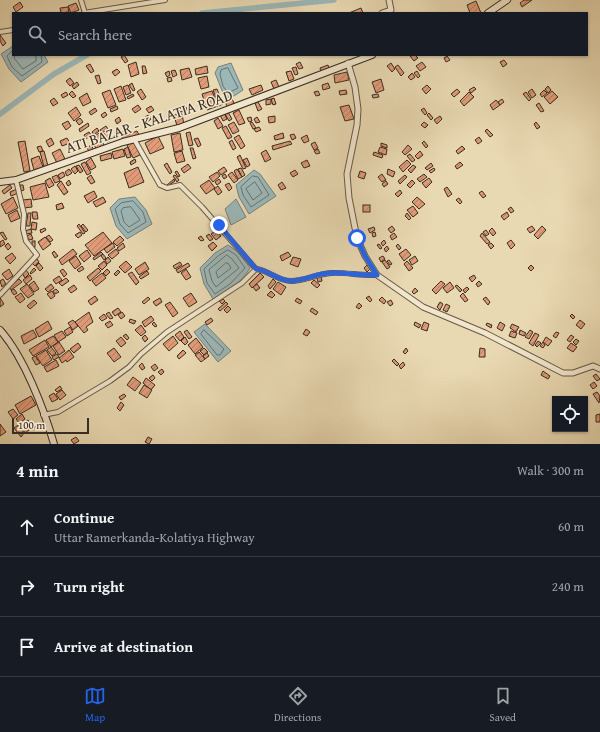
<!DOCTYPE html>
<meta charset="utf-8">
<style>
:root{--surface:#171b24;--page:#242831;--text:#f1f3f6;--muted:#9ea1a6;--line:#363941;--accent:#2563eb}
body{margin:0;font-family:"Gentium Book Plus",serif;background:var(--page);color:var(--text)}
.controls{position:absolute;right:12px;bottom:12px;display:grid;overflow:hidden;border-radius:0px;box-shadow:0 1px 3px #0004}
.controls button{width:36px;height:36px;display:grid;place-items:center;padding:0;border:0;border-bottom:1px solid var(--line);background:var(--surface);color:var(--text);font:20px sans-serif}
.scale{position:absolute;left:12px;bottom:10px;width:77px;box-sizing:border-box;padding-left:4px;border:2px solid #3a2e20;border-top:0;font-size:11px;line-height:14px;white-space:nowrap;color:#3a2e20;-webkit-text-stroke:3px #f1e6cd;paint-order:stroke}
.stop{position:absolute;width:12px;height:12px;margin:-9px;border:3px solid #2563eb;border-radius:50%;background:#fff}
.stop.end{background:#2563eb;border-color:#fff;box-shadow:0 1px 4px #0008}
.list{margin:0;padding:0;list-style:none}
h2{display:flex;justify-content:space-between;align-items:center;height:52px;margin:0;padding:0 16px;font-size:17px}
h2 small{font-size:13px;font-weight:400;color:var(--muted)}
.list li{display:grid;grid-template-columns:26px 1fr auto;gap:12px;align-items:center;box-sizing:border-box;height:60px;padding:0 16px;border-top:1px solid var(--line)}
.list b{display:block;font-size:15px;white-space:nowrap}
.list p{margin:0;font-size:13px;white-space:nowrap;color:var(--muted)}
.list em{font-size:13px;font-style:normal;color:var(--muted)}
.icon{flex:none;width:22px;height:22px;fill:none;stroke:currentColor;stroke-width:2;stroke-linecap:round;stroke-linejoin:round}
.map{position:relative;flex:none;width:600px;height:444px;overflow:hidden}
.search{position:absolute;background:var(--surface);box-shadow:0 1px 3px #0004;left:12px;right:12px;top:12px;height:44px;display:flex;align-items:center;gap:10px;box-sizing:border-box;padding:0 14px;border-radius:0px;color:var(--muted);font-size:15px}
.sheet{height:232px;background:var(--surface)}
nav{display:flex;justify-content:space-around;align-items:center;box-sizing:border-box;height:56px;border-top:1px solid var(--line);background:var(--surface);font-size:11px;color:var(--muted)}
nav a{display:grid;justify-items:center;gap:2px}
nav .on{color:var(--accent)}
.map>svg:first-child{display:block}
.water{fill:#9cb7b7;stroke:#75807b}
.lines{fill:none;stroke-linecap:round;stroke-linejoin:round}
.shore{stroke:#6b726c;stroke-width:1}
.canal{stroke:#9cb7b7;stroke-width:5.5}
.building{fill:url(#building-hatch);stroke:#3a2e20}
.minor-casing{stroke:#665944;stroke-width:6}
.tertiary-casing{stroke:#665944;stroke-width:7}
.secondary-casing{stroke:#3a2e20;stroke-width:8}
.minor{stroke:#f1e6cd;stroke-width:4}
.tertiary{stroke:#f1e6cd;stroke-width:5}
.secondary{stroke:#f1e6cd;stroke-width:6}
.route{stroke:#2563eb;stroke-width:5}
.labels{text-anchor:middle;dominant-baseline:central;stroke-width:3;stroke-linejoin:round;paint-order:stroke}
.street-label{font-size:15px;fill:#3a2e20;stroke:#f1e6cd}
</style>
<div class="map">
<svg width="600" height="444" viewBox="0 0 600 444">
<defs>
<pattern id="building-hatch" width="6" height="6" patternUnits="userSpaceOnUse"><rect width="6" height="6" fill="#e19b78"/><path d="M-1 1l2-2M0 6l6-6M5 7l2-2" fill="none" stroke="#b77f62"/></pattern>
</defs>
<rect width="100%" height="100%" fill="#e9d9b2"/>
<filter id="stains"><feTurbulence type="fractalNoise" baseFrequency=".005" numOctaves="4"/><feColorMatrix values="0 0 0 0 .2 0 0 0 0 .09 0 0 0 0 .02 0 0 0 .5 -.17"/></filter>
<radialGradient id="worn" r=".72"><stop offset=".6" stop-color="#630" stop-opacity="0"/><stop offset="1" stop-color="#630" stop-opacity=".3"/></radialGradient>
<!-- water -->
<g class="water">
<polygon points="13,46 13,55 44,55 48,62 21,82 9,69 1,54"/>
<polygon points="231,63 243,90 234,96 225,98 215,73 218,67"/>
<polygon points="254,170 260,174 276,196 249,214 239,197 236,185"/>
<polygon points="135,197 146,210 152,224 127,239 116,226 110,208 119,199"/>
<polygon points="236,199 246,217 231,225 225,209"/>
<path d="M 228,245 L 238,252 L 250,268 C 242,282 229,290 216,299 L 213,299 L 204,284 L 200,268 L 215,253 Z"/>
<polygon points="205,324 231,351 218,362 194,332"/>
</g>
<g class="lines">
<!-- shore -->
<g class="shore">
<polyline points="13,50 7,56 12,67 22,76 42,62 41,55"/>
<polyline points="15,55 14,58 23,69 36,61 36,55"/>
<polygon points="228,68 238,88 228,93 223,86 220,74 221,70"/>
<polygon points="253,176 258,177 269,195 251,207 243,195 241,187"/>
<polygon points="255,182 262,193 253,200 246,189"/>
<polygon points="133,201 143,212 146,222 128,233 120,224 115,209 121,203"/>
<polygon points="131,207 140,220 129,227 124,222 121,211 123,208"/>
<polygon points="228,250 236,255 245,268 230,284 215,294 207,283 204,269 218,256"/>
<polygon points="227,255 232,259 239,268 216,287 212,281 209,270"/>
<polygon points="226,263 228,263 231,268 218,278 216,272"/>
<polygon points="204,330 224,349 220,355 217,355 201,334"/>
</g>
<!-- canal -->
<g class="canal">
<polyline points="202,13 334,0"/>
<polyline points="0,114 54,74 87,55"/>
</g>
</g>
<!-- building -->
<g class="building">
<polygon points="524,0 532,0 522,7 520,3"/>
<polygon points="476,1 481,13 470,13 467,5"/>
<polygon points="20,2 23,7 16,12 13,7"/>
<polygon points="76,3 79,10 71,13 68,6"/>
<polygon points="68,7 69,12 61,13 60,8"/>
<polygon points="361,8 363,13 349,13"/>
<polygon points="0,35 6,43 3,46 0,41"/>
<polygon points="124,55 128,61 125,63 121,57"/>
<polygon points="411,55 415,55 418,58 414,61 410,56"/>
<polygon points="447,56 450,60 446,62 444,58"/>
<polygon points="504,60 507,64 503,67 500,62"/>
<polygon points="136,62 139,74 131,77 128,65"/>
<polygon points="300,62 303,68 299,69 296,64"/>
<polygon points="422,62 426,67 420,71 416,66"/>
<polygon points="391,63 395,69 392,72 387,66"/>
<polygon points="90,64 94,71 91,73 86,66"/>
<polygon points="328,65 329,69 321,72 320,68"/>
<polygon points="398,65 404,73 401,76 395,67"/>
<polygon points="142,66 145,66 147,73 143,74"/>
<polygon points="207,66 208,73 196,75 195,69"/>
<polygon points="296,67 298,74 295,75 292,68"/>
<polygon points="189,68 192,77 182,80 180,70"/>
<polygon points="117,69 120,72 115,76 112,72"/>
<polygon points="175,70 177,75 173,77 171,71"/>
<polygon points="169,71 170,75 167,77 165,73"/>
<polygon points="291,71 294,79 289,81 286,72"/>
<polygon points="417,71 420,76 418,78 414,73"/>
<polygon points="347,72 349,80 335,83 334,75"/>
<polygon points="412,73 415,77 411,80 408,77"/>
<polygon points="99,75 101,83 98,84 95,76"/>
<polygon points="207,76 209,87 201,89 198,78"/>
<polygon points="171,77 172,81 168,82 167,78"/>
<polygon points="70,78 74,83 70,86 66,81"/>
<polygon points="381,79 384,90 376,93 372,82"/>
<polygon points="276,80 279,87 274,89 271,82"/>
<polygon points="77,82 79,85 74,89 72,86"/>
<polygon points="132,83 135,90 133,91 129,85"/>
<polygon points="328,83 330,88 323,90 322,85"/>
<polygon points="128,85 131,93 126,95 123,87"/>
<polygon points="261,85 263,90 252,95 249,89"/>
<polygon points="427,85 431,89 426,94 422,89"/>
<polygon points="121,86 126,100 119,102 114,89"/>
<polygon points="548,86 551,90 548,93 545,89"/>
<polygon points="474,87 476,89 471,93 469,90"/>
<polygon points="141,89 146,97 142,100 137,92"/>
<polygon points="217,89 223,104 219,106 213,90"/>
<polygon points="457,89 460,92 454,97 451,94"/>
<polygon points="532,89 536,95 532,98 528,92"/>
<polygon points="110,90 116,105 108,108 102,93"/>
<polygon points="346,90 347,94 340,95 339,91"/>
<polygon points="544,90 547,93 542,97 540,94"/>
<polygon points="72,91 76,96 73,98 69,94"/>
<polygon points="212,91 218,106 207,110 202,94"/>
<polygon points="318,91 320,95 316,96 314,92"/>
<polygon points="552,91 558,97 550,104 544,97"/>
<polygon points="66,92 68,95 63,98 61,95"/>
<polygon points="469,92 474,97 464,106 460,101"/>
<polygon points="526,92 531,99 529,101 523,94"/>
<polygon points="87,93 91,102 83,106 79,98"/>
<polygon points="133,94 134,96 128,99 127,97"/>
<polygon points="378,94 379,97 373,98 372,95"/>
<polygon points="54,98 58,103 53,106 50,101"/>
<polygon points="274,98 276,104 273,105 271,99"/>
<polygon points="232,99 235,105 228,108 225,102"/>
<polygon points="271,99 271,104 266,105 266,100"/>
<polygon points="502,99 504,102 500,105 498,102"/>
<polygon points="496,100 500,105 493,110 490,105"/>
<polygon points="258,102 262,109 258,111 255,103"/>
<polygon points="539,103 544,111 541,112 536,105"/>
<polygon points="138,105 141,109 135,113 132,109"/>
<polygon points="349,105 354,119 345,121 340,107"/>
<polygon points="117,106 118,109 111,112 110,109"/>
<polygon points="151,106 154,110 149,113 146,109"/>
<polygon points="76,107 81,115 74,121 68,113"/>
<polygon points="186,107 187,111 180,112 179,109"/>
<polygon points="95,108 97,111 91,115 89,112"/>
<polygon points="424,108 427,113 425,115 421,110"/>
<polygon points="239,110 245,123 239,125 233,113"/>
<polygon points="105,112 107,115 103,118 101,115"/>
<polygon points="228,112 232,119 229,121 225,114"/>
<polygon points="224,113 227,119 223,121 220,115"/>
<polygon points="429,113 433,118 431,120 427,115"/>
<polygon points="182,114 184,125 177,126 174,115"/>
<polygon points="148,115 151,119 147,122 144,118"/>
<polygon points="275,116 275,122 269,123 268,117"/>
<polygon points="440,116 442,119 437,124 434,120"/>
<polygon points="119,117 121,121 117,124 115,120"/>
<polygon points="251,117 252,121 249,122 247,118"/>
<polygon points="257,117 260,122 256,123 254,119"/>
<polygon points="80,118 83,122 79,125 76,121"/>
<polygon points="218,118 223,126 218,129 214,121"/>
<polygon points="68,121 71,126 66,130 62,124"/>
<polygon points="234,122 239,131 233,134 228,125"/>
<polygon points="252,122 256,128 253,129 250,123"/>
<polygon points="424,122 428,125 425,128 421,125"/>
<polygon points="536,122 540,127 537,129 534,124"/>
<polygon points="88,123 89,126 80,132 79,129"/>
<polygon points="106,126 108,129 102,133 100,130"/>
<polygon points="226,126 232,137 228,139 222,128"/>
<polygon points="259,127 261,130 256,132 254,129"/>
<polygon points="97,128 99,131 94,135 92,132"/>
<polygon points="487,129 493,135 490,137 485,131"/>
<polygon points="125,131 126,134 121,136 120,133"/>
<polygon points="137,131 139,135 123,141 122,137"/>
<polygon points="89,132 91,135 86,139 84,135"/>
<polygon points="107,132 111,140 107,142 103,135"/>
<polygon points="190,132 193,145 189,146 186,133"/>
<polygon points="99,133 103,139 98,142 95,136"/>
<polygon points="180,133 183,150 174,152 171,135"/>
<polygon points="283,133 284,138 275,140 274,136"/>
<polygon points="294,134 296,138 292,140 290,135"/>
<polygon points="239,135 245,146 241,149 234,138"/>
<polygon points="307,135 309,141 304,143 301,138"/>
<polygon points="158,136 164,148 150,154 145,143"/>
<polygon points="479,137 482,141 478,144 475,140"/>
<polygon points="51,138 54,144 49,147 46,141"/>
<polygon points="67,138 70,143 62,146 60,141"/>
<polygon points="198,138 201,145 198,147 194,139"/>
<polygon points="232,140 236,148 233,150 229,142"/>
<polygon points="25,141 30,171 24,172 18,142"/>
<polygon points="102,141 104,145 97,150 94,145"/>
<polygon points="290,141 292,144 273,150 272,146"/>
<polygon points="424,141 428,146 426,148 422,143"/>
<polygon points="134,142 140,155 133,158 127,145"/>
<polygon points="315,142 318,148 314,150 311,144"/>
<polygon points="381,143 387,145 387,148 381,146"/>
<polygon points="91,145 94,150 90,153 87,148"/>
<polygon points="408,145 412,149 405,155 402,152"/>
<polygon points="41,146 43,151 39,152 37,147"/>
<polygon points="462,146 465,149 458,154 456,151"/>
<polygon points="128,147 131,157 127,158 124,149"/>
<polygon points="380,147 387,149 386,155 378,152"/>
<polygon points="190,148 193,148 196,158 193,159"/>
<polygon points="60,149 65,159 57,163 52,153"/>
<polygon points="123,149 125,156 114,159 112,152"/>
<polygon points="318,149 320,153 316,154 314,151"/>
<polygon points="266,150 271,159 265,162 261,153"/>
<polygon points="44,151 48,166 44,167 40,152"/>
<polygon points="182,151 185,161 177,163 174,153"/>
<polygon points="420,151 423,155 418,159 415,156"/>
<polygon points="374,152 383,155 382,158 373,155"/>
<polygon points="111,153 112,158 101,161 100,156"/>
<polygon points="410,154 415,160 412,162 407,156"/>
<polygon points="240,155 246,168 243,169 237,157"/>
<polygon points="39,156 43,167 34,170 31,159"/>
<polygon points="91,158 96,167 91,170 86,162"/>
<polygon points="247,158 250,165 247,167 243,160"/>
<polygon points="135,159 136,162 131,165 130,162"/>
<polygon points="307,160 310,166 304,168 301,163"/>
<polygon points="407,160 411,164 403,172 399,167"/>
<polygon points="85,162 91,173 87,175 81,164"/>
<polygon points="460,162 463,165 457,169 455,166"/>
<polygon points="167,163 172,172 170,174 164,165"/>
<polygon points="431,163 433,166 427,170 425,168"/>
<polygon points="188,164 191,168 184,173 181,169"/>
<polygon points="79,165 83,171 80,173 76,166"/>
<polygon points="413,165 416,167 411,173 408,170"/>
<polygon points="75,166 78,171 75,174 71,169"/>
<polygon points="138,167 144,182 129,188 124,173"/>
<polygon points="224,167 227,171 221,175 218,171"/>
<polygon points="241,168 245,175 242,177 238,169"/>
<polygon points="434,168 435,170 431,173 429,171"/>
<polygon points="69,169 72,173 67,176 65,172"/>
<polygon points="237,169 242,177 238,179 234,171"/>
<polygon points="388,169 395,172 393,177 387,174"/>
<polygon points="295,170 298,174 293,177 290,173"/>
<polygon points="177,171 180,176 178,177 175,172"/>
<polygon points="360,171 366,173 364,179 358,177"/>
<polygon points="63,172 65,176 60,179 58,175"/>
<polygon points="217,172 220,176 213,182 209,177"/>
<polygon points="232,172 238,180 234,183 228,175"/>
<polygon points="225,174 227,177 224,179 222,176"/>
<polygon points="382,174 386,180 382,182 378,177"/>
<polygon points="424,174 427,177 420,182 417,179"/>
<polygon points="57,175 60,181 55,183 52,177"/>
<polygon points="91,175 95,182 91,184 87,178"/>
<polygon points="175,175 179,180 177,182 173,176"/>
<polygon points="405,175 407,177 400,184 398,181"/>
<polygon points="50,178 54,185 49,188 45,181"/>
<polygon points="429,178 432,182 426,188 422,183"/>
<polygon points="174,179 175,181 168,186 167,185"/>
<polygon points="219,179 221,182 217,185 215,182"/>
<polygon points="69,180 71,184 68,186 66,183"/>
<polygon points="209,180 215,188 206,194 200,186"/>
<polygon points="412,180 415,183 410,188 407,185"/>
<polygon points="61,181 68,192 64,195 57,185"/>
<polygon points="386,181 388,184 384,187 382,184"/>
<polygon points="282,182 286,188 281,190 278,185"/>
<polygon points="45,183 49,197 33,200 30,187"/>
<polygon points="229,183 232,188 229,191 225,185"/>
<polygon points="10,185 12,188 4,194 2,191"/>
<polygon points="20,185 23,185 24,190 21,191"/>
<polygon points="218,186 222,192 218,195 214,189"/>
<polygon points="447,187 452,194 448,197 444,189"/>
<polygon points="17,189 18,193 11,196 10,192"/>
<polygon points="400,190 402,193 398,197 395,194"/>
<polygon points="94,191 97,197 88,203 84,196"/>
<polygon points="482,191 486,196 483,198 479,193"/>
<polygon points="13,197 18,208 6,214 1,204"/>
<polygon points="103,197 106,202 96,207 93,202"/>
<polygon points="417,197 425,204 419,209 412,202"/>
<polygon points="459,198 462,202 460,204 456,200"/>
<polygon points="31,199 32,207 24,208 23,200"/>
<polygon points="62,203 64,208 57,210 56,205"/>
<rect x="363" y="205" width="7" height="7"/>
<polygon points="413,206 418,213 413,217 407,210"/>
<polygon points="511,207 514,211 511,213 508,209"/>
<polygon points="17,210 20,218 11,222 8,215"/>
<polygon points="32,212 37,212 38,219 33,219"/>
<polygon points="507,212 509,216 504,220 501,216"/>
<polygon points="28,213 31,213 30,226 26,226"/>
<polygon points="407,213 411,218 409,220 405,216"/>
<polygon points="32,222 37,223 36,230 31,229"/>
<polygon points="79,224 85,233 83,234 77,226"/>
<polygon points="83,224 88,230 86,232 81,226"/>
<polygon points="392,226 395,230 391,233 388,229"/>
<polygon points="532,226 535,230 530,233 527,229"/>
<polygon points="542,226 546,230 538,239 534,235"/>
<polygon points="374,227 375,230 370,233 368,229"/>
<polygon points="45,228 46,230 41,233 40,230"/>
<polygon points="492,228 496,233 493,236 489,231"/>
<polygon points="31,229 32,233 26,234 25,231"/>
<polygon points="216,230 221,236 216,240 211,234"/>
<polygon points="486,230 489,234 486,236 483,232"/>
<polygon points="3,232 7,239 5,240 0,233"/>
<polygon points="80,232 82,235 78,238 75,235"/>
<polygon points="103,232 112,243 94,256 85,245"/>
<polygon points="375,232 376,236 373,237 372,233"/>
<polygon points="394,233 397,237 392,240 390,236"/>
<polygon points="482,233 490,242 487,244 480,236"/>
<polygon points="31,234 33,239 29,240 27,236"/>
<polygon points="209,234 213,239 210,241 206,236"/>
<polygon points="49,235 53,240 50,242 46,237"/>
<polygon points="120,236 124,240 117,246 113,242"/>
<polygon points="201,236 204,240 201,241 198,238"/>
<polygon points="45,237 51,244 43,250 38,242"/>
<polygon points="3,240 5,244 0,247 0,242"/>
<polygon points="384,240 386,243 383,246 381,243"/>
<polygon points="511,240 515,245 511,249 507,243"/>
<rect x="32" y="241" width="3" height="6"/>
<polygon points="213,242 217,246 212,251 208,246"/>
<polygon points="8,243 11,247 8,250 5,246"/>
<polygon points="113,243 115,247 107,253 104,249"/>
<polygon points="123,243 125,247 119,251 117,248"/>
<polygon points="491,243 494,246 491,249 488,245"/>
<polygon points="379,244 382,248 380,249 377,245"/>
<polygon points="398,244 401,248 399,250 396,246"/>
<polygon points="387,246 389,249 386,252 384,249"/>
<polygon points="73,249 77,254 62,265 59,260"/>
<polygon points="116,249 119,253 112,259 108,255"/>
<polygon points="406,249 411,255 404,261 399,254"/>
<polygon points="87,250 91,256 84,262 79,256"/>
<polygon points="54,251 58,256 55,258 52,253"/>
<polygon points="101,252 103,254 94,260 93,258"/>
<polygon points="288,252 291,256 282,261 280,256"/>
<polygon points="12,253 16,258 10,264 5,258"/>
<polygon points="103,254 106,258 104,260 101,256"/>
<polygon points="76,256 81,264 75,269 69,261"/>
<polygon points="383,256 385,259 381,262 379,258"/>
<polygon points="415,256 418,261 412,265 409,260"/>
<polygon points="108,257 111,261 107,264 105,260"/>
<polygon points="293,257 301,259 298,267 290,264"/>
<polygon points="37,259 39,262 35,266 32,263"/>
<polygon points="385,260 390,267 387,269 382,262"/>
<polygon points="389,260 392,264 390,265 387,261"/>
<polygon points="104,261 107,265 102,270 98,266"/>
<polygon points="126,261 132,267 125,273 119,267"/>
<polygon points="407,261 413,268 409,271 404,264"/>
<polygon points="145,262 149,269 139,275 135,269"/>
<polygon points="180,262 182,265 175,269 173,266"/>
<polygon points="39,263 43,268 40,271 36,266"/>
<polygon points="188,263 190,266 178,273 176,270"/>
<polygon points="367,265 370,269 367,272 364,268"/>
<polygon points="531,265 534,268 531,271 528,268"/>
<polygon points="82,266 84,269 79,272 77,270"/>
<polygon points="34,268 36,270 31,274 30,273"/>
<polygon points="98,268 101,271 90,281 87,277"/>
<polygon points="9,269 13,276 7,280 2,274"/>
<polygon points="63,269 67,274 64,277 60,271"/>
<polygon points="107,269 110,272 106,276 103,273"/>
<polygon points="186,269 191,277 186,280 181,273"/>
<polygon points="26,270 29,274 25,278 22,273"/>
<polygon points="118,270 120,272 116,276 114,274"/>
<polygon points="147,271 149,274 141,279 139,277"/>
<polygon points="132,272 139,282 136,285 128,274"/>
<polygon points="102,273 106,278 96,286 92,281"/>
<polygon points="260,273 264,277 252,288 249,284"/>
<polygon points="30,275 32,279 26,284 23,280"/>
<polygon points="474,275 476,278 472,282 469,278"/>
<polygon points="59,276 62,280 56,284 53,280"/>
<polygon points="321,276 322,281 318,282 317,278"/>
<polygon points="66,278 69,281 62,286 59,283"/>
<polygon points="3,279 6,284 2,287 0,281"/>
<polygon points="19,279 22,282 11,290 9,287"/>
<polygon points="273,279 276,282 270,289 268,286"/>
<polygon points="314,280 320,285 317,288 311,283"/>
<polygon points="34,281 39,289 34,292 29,285"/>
<polygon points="441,281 445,284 436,294 432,290"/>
<polygon points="479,281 482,284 478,287 476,284"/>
<polygon points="278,282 286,287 281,295 273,289"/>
<polygon points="450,282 454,288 447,293 443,288"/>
<polygon points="27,284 34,294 28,298 20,289"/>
<polygon points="51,284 54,288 48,292 45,289"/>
<polygon points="257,284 260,288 256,291 253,287"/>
<polygon points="74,285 77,289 71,293 68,289"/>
<polygon points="457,285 462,290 460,292 455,286"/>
<polygon points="467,287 469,289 465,293 463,290"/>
<polygon points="415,288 418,291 414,294 412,292"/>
<polygon points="14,289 17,293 14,295 11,291"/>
<polygon points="56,289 59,292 55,294 53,291"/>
<polygon points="52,291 55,296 51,299 47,294"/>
<polygon points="271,291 275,295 272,298 267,295"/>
<polygon points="21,293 25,299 20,303 15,297"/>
<polygon points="191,293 197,302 189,307 183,298"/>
<polygon points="463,293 468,300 465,302 460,296"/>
<polygon points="95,296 98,300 91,305 88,301"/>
<polygon points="369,296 372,300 370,302 366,298"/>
<polygon points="148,297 150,299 144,304 142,302"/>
<polygon points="382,297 386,301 384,304 379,300"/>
<polygon points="486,297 490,302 488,305 483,299"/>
<polygon points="0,298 4,304 0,307"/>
<polygon points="160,298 162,302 156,306 153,302"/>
<polygon points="297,298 302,301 300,304 295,301"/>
<polygon points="223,299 225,301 222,304 219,301"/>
<polygon points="34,300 37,303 30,309 27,306"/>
<polygon points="391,300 393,304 390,306 387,302"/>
<polygon points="170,302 178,313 173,317 165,305"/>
<polygon points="226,302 228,304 220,311 218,309"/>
<polygon points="440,302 443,304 440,310 437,307"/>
<polygon points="359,303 362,306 359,309 356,307"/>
<polygon points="446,304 450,306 447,312 443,310"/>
<polygon points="228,306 231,309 227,313 224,310"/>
<polygon points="118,308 121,312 115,316 112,312"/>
<polygon points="312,308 318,312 316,315 310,311"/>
<polygon points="89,312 93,322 86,327 88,330 84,333 75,322"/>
<polygon points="109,312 113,318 110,319 106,314"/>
<polygon points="122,312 125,316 121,319 118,315"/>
<polygon points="104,314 107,318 102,321 99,318"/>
<polygon points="572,314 575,317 573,319 570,316"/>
<polygon points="151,316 154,320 145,327 142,322"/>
<polygon points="211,318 213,321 207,325 205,322"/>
<polygon points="130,319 136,321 134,324 129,322"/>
<polygon points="73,320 78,326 73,330 68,323"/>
<polygon points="580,320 585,324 581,329 576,325"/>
<polygon points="48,321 52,329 39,337 35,329"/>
<polygon points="110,321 113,325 108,328 105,324"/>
<polygon points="154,322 157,326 155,327 152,324"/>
<polygon points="415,322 421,325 419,328 414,325"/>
<polygon points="424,322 429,324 427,331 421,329"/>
<polygon points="500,322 505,325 502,331 497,328"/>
<polygon points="487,323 492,325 491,328 486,325"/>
<polygon points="512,324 519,327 516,332 510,328"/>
<polygon points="141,325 146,332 141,336 135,330"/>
<polygon points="70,327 73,332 67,336 64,331"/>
<polygon points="306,329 310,332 307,336 303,334"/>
<polygon points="33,330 37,337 24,344 21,336"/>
<polygon points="187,330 192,337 189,339 184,332"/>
<polygon points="520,330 526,333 524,336 519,334"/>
<polygon points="530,330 533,332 529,339 525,337"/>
<polygon points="62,331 66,337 58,342 54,335"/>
<polygon points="180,331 184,337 180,341 175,335"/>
<polygon points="511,331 517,333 515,338 509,336"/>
<polygon points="556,332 559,333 556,338 553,336"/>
<polygon points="535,333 539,335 533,346 529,343"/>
<polygon points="126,334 129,338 127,340 123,336"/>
<polygon points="145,335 148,339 145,342 142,338"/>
<polygon points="571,335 574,337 570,342 567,340"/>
<polygon points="53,336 58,342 51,347 46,340"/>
<polygon points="173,336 178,343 169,351 163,344"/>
<polygon points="121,337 126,343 121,347 116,341"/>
<polygon points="185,337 188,342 185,345 181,341"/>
<polygon points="546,337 552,341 548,346 543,342"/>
<polygon points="196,338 203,347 195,354 188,345"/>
<polygon points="576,339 579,341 576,345 573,342"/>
<polygon points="45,340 49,347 33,356 29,350"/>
<polygon points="538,341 541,343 537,347 535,345"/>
<polygon points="59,342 65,351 59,355 53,346"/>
<polygon points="543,342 545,345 543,348 540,346"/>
<polygon points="78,343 81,347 74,353 70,349"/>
<polygon points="571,343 577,347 573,352 567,348"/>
<polygon points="51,347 56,353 52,356 47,350"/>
<polygon points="114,348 121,357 114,362 107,353"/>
<polygon points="204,348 208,352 204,355 200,351"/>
<polygon points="406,348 408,351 405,354 403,352"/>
<polygon points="480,348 485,349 485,357 479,357"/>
<polygon points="46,350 52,360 43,366 36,356"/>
<polygon points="69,350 74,357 67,362 66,360 62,363 59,358"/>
<polygon points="183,350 186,353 179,359 177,356"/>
<polygon points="199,352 205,359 201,362 195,355"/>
<polygon points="207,353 209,356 205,359 203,356"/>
<polygon points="57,354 59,357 54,360 52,357"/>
<polygon points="35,356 40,363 36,365 32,358"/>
<polygon points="394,359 399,364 397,366 392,361"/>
<polygon points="56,360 59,366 47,372 44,367"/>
<polygon points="403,362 405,365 401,369 399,366"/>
<polygon points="142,363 145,368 142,370 139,366"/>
<polygon points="155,364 158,368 154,371 151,367"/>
<polygon points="162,369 164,372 161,375 158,372"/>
<polygon points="543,371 550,376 548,379 541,375"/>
<polygon points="596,374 600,379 597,381 593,376"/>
<polygon points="153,375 155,378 152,381 149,378"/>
<polygon points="133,377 141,383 135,391 127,385"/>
<polygon points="146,378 155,385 151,390 143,383"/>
<polygon points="594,382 597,386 593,389 590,385"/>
<polygon points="144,385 152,390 147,398 139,393"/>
<polygon points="60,386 62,389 57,392 55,390"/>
<polygon points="62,390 66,395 60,400 56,394"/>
<polygon points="597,392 600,396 599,403 593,394"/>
<polygon points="54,393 58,399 52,402 49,396"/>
<polygon points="124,394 126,396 121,400 119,397"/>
<polygon points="31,396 36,405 20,414 15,405"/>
<polygon points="121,402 124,405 120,411 117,408"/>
<polygon points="13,409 18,415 13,419 8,412"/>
<polygon points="22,414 25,419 19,423 16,419"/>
<polygon points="600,414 600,422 596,422 596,415"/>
<polygon points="28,420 33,427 25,433 20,426"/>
<polygon points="0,424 6,432 0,436"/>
<polygon points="37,424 39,427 36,430 34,426"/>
<polygon points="18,425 24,433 21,437 14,428"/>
<polygon points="76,437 79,441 74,444 71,440"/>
<polygon points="148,437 152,439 149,444 145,442"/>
</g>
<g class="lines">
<!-- minor casing -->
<g class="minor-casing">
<g id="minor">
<polyline points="81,0 85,13"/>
<polyline points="84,13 165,0"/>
<polyline points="0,32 13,30"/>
<polyline points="134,139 160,185 167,188 180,185 202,207 256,269"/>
<polyline points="0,295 37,255 26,241 23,229 24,214 16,180"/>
<path d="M 43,415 L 58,412 L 110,381 L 129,367 L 141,354 L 167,332 L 242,283 L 256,269 C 268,270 278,281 291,281 C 304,281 317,274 331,273 C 346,272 361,276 377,275"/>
</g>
</g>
<!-- tertiary casing -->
<g class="tertiary-casing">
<g id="tertiary">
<polyline points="382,13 391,10 389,0"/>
<polyline points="348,63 355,87 358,109 357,125 347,174 349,198 357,238 365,256 377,275 423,307 485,333 563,373 573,373 593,366 600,369"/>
</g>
</g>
<!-- secondary casing -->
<g class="secondary-casing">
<g id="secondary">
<polyline points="488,13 507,0"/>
<polyline points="0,182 16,180 123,142 179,128 372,55"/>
<path d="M 0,330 C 24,357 44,409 54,444"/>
</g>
</g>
<!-- minor -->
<use href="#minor" class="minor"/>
<!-- tertiary -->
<use href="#tertiary" class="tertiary"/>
<!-- secondary -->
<use href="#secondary" class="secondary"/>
</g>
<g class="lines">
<!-- route -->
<path class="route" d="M 219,225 L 256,269 C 268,270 278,281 291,281 C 304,281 317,273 331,273 C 346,272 361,276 377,275 L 365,256 L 357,238"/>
</g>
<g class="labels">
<!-- street labels -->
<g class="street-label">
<text transform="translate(149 121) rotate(-18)">ATI BAZAR - KALATIA ROAD</text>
</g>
</g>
<rect width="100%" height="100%" filter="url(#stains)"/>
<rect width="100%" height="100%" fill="url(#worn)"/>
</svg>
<div class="controls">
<button><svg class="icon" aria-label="locate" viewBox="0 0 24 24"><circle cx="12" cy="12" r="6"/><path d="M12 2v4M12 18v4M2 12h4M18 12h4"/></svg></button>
</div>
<div class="scale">100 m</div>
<div class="stop" style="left:357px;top:238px"></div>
<div class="stop end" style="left:219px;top:225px"></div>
<div class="search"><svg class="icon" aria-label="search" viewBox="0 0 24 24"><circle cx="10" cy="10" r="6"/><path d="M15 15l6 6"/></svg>Search here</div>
</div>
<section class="sheet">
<h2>4 min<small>Walk · 300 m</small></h2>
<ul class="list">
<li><svg class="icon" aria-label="ahead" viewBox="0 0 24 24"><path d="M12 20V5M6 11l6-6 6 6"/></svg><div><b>Continue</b><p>Uttar Ramerkanda-Kolatiya Highway</p></div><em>60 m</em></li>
<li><svg class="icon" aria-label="right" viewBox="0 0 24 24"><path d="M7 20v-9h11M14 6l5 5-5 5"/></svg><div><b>Turn right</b></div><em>240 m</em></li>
<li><svg class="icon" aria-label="arrive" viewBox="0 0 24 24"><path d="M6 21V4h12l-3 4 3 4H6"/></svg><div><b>Arrive at destination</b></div></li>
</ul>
</section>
<nav>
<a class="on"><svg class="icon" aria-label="map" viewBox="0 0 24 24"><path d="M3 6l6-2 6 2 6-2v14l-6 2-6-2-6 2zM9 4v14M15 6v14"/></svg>Map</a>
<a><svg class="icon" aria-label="directions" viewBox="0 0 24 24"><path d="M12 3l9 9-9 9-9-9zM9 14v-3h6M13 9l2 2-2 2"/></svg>Directions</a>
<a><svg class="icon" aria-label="saved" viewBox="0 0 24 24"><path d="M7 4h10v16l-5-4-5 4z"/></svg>Saved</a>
</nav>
